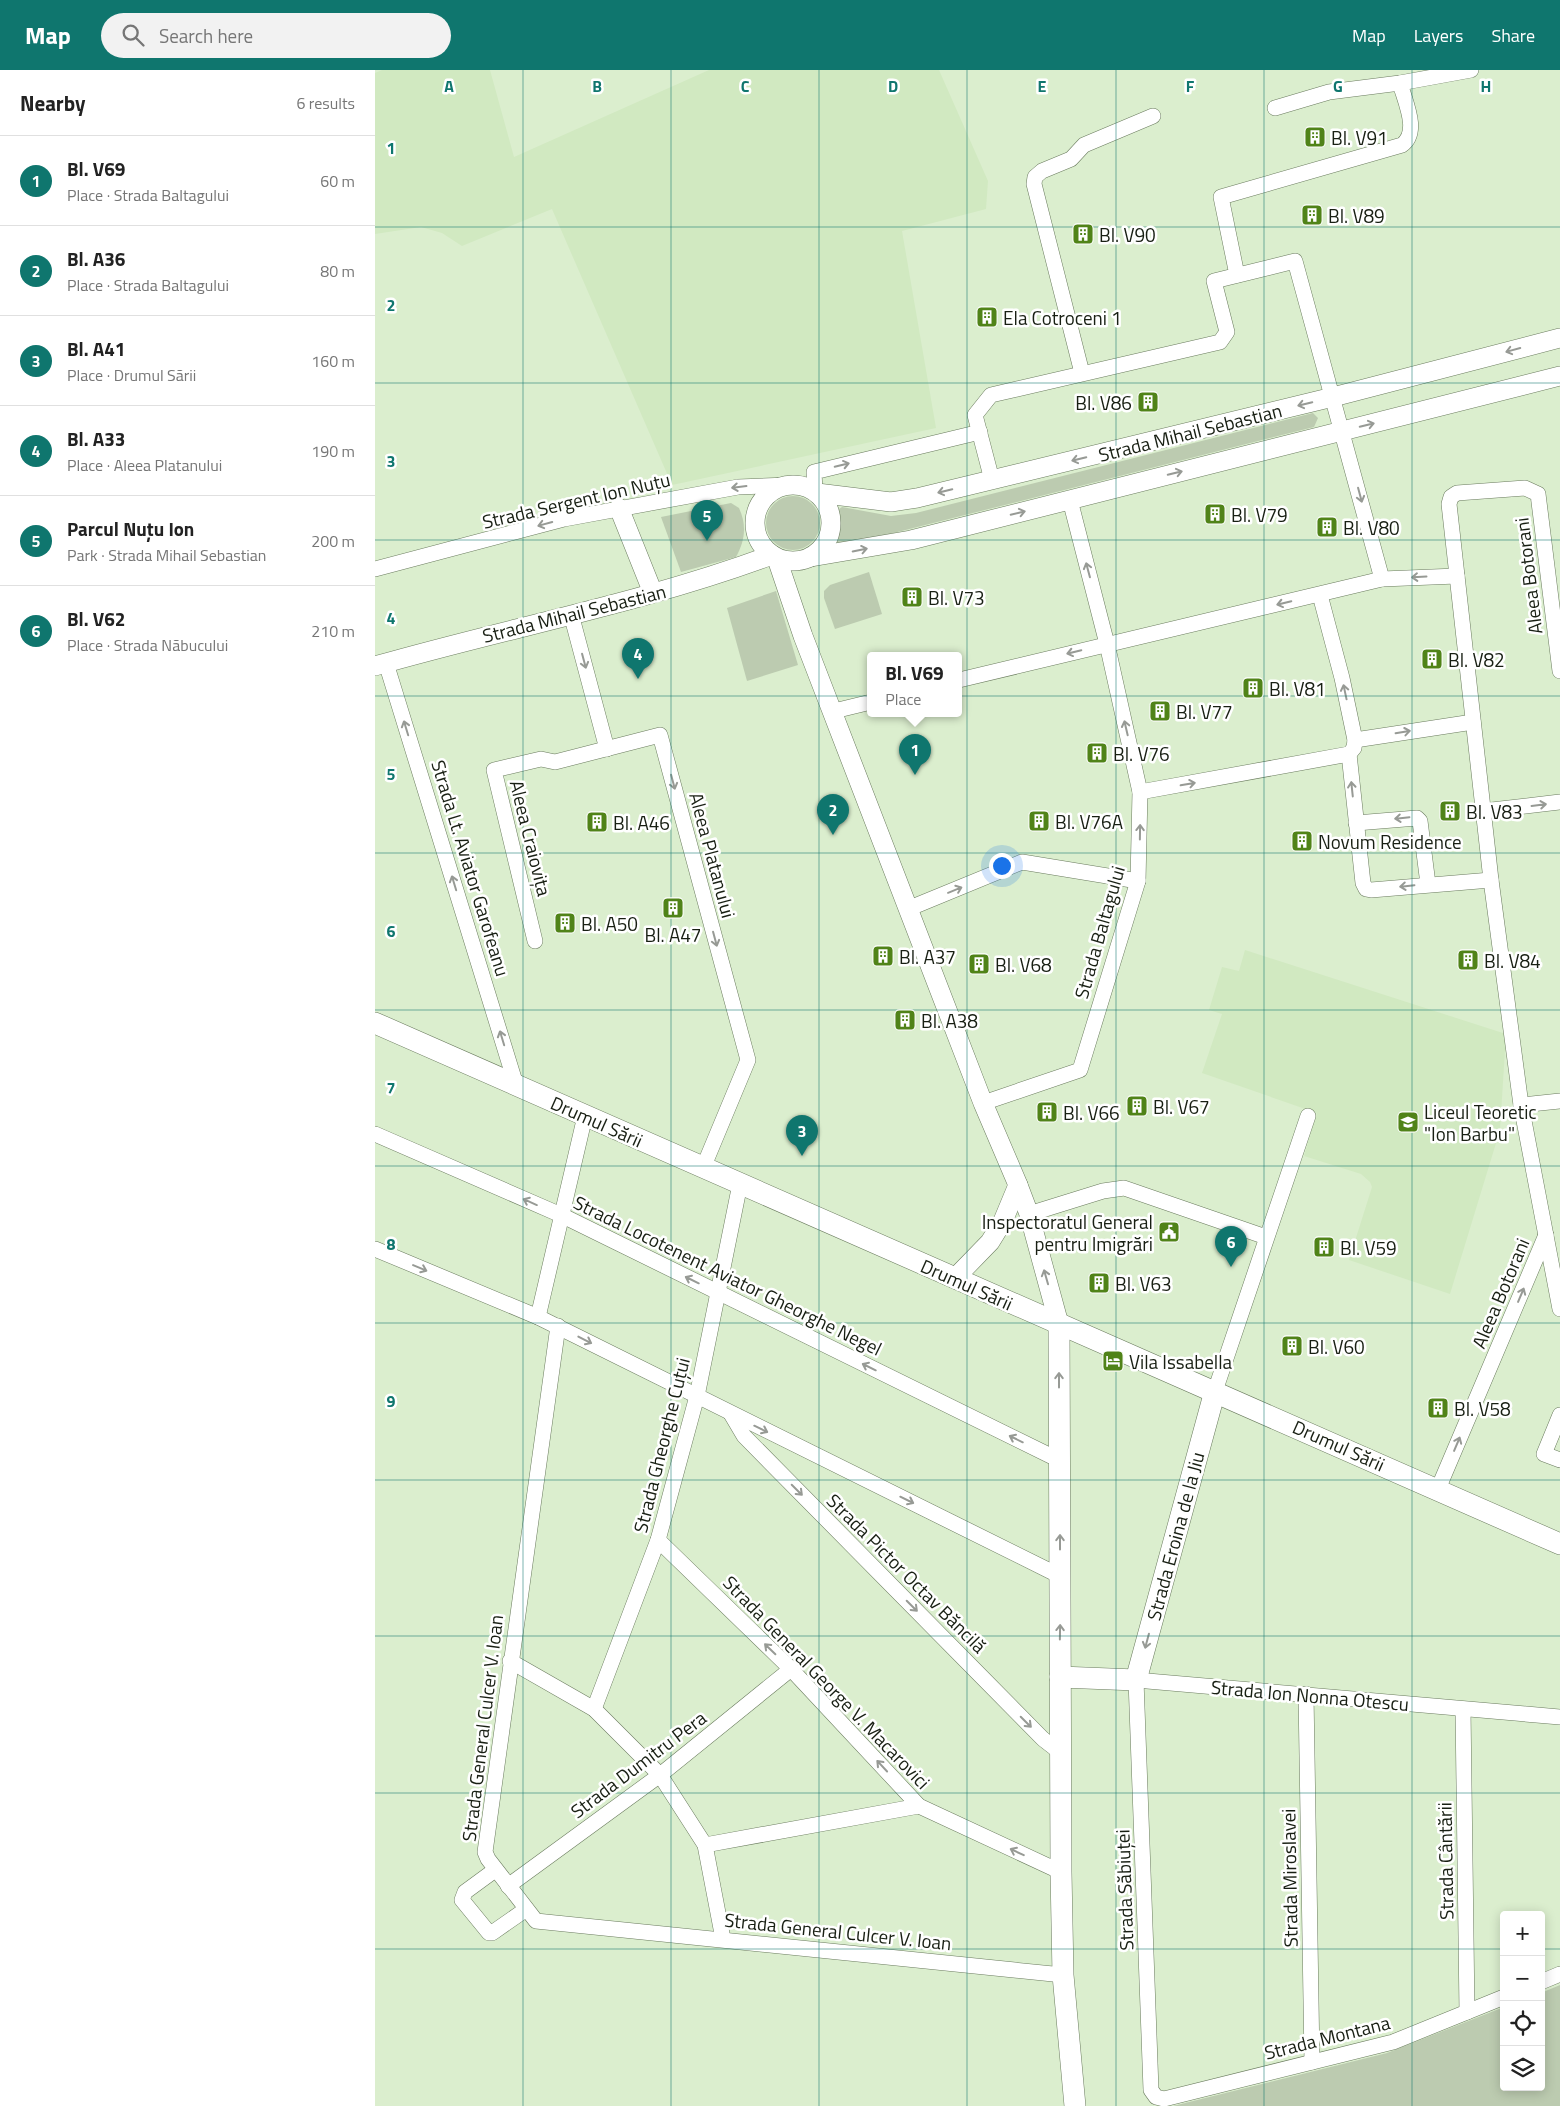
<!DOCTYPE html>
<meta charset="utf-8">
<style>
:root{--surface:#fff;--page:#f2f2f2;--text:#222;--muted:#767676;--line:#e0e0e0;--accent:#0f766e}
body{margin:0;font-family:"Titillium Web",sans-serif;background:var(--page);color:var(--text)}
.controls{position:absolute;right:15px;bottom:15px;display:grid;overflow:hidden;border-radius:5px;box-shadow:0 2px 12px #0003}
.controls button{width:45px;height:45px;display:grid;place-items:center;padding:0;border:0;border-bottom:1px solid var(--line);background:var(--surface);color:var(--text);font:25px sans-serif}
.you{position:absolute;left:626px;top:795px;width:18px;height:18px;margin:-12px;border:4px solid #fff;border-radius:50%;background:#1a73e8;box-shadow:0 0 0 8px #1a73e833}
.badge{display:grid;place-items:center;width:32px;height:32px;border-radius:50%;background:var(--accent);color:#fff;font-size:16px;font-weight:700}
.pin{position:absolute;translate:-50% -41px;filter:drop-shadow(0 1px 2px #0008)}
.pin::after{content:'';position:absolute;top:26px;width:18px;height:15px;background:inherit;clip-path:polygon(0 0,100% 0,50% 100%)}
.popup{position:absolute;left:492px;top:582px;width:95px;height:65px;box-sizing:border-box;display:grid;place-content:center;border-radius:5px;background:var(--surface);filter:drop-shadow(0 1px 4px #0005);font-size:16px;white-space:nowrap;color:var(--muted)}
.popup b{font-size:19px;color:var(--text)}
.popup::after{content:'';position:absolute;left:50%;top:100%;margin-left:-10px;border:10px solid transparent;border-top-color:var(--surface)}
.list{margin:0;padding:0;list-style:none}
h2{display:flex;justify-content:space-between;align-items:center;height:65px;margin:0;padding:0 20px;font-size:21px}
h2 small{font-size:16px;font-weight:400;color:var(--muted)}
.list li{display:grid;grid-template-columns:32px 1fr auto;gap:15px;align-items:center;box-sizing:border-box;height:90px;padding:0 20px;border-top:1px solid var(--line)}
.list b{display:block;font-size:19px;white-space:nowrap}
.list p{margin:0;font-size:16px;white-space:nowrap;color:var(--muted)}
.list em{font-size:16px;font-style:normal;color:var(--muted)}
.icon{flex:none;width:28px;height:28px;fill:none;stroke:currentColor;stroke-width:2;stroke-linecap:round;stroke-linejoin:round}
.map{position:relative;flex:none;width:1185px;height:2036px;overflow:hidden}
header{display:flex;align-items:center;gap:30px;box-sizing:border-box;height:70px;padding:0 25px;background:var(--accent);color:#fff}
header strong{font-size:24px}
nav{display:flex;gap:28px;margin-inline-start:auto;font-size:18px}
.search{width:350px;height:45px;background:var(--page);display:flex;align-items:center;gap:12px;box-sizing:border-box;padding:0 18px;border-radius:28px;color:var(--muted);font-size:19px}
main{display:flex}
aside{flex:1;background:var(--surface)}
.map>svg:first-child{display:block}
.built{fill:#d1e9c1}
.green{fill:#bccbb0}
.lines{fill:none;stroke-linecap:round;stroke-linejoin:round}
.minor-casing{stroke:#6a7b5e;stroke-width:16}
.tertiary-casing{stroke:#6a7b5e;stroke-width:20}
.secondary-casing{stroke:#6a7b5e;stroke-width:22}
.minor{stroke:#fff;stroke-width:15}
.tertiary{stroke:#fff;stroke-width:19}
.secondary{stroke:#fff;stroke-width:21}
.oneway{stroke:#979a95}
.grid{fill:none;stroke:#0f766e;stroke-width:1;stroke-opacity:0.55}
.labels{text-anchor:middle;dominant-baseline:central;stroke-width:5;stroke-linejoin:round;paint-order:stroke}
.poi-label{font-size:19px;fill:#181f13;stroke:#fff;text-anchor:start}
.street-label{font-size:19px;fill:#181f13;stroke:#fff}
.grid-label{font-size:16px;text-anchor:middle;font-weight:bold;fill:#0f766e;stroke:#fff;stroke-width:5;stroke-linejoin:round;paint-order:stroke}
</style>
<header>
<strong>Map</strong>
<div class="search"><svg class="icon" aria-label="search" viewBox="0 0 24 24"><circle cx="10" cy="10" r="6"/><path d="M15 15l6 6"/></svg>Search here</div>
<nav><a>Map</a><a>Layers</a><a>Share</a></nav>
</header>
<main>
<aside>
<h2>Nearby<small>6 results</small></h2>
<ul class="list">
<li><span class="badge">1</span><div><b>Bl. V69</b><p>Place · Strada Baltagului</p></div><em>60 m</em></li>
<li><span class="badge">2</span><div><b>Bl. A36</b><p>Place · Strada Baltagului</p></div><em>80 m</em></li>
<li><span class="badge">3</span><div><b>Bl. A41</b><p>Place · Drumul Sării</p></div><em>160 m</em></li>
<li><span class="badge">4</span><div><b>Bl. A33</b><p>Place · Aleea Platanului</p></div><em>190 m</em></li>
<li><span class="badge">5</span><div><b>Parcul Nuțu Ion</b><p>Park · Strada Mihail Sebastian</p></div><em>200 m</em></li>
<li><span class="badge">6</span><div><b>Bl. V62</b><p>Place · Strada Năbucului</p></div><em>210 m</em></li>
</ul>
</aside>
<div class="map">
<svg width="1185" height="2036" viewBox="0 0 1185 2036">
<rect width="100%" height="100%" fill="#dbeece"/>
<!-- built -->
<g class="built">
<polygon points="7,0 115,0 139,87 334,0 564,0 613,111 611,139 527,161 561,358 297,415 177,139 87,176 67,163 46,157 0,164 0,3"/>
<polygon points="870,880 1131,964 1125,1060 1075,1224 974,1190 997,1117 995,1112 986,1104 929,1086 942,1043 827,1003 847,944 834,940 847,897 864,901"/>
</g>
<!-- green -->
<g class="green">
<polygon points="938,343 943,348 939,357 467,476 460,471 464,439 467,437 516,446 541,443"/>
<circle cx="418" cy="453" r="27"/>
<path d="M 356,433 L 364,438 C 372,455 370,471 361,487 L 306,502 L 286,447 Z"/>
<polygon points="494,502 507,544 460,559 449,528 449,521 455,515"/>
<polygon points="401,521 423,595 372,611 352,538"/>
<polygon points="1185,1915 1185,2036 798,2036 1012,1983 1129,1937 1129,2017 1166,2017 1166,1923"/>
</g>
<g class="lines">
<!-- minor casing -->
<g class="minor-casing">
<g id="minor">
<polyline points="900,38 954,22 1025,13 1096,0"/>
<path d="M 862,205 L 846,127 L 1027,75 C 1045,62 1030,32 1025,13"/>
<polyline points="707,303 659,114 660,107 667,101 696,89 709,75 778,46"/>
<polyline points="617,410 600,345 616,325 845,272 852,262 839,211 920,191 1007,509"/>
<polyline points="440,421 439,402 605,362"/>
<polyline points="0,499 189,449 363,417 413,415"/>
<polyline points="196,544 232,679"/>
<polyline points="11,593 141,1015"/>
<polyline points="1185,601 1163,424 1150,418 1082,423 1076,427 1074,434 1116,810 1146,1035 1185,1239"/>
<polyline points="584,610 1007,509 1082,506"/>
<polyline points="459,641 496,632"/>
<polyline points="980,670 1098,652"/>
<polyline points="974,684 988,813 991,819 996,820 1116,810"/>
<polyline points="765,722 974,684 979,678 980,670 967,608 945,525"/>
<polyline points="1108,741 1185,732"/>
<polyline points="981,753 1042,748 1045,751 1053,814"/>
<polyline points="535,838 647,792 763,811"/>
<polyline points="160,871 119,700 166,689 180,692 285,665 373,990 328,1098"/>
<polyline points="608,1033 705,1000 763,811 765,722 732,574 695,430"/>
<polyline points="1146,1035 1185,1031"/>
<polyline points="0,1064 186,1145 684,1390"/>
<polyline points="654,1144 728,1121 749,1118 891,1167"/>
<polyline points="0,1179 163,1247 685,1506"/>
<polyline points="163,1247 210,1046"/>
<polyline points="183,1256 110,1782 113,1789 161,1851 688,1905"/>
<polyline points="840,1321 933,1046"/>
<polyline points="356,1344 369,1366 668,1669 686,1683"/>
<polyline points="1185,1345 1169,1384 1185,1390"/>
<polyline points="1063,1419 1171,1165"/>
<polyline points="283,1470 416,1599 544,1736 686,1802"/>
<polyline points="135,1591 219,1639 285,1705 330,1775 348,1869"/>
<polyline points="931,1624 937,1992"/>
<polyline points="219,1639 283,1470 322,1326 365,1114"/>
<polyline points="1088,1639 1092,1942"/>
<polyline points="330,1775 544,1736"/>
<polyline points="120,1800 90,1822 87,1830 114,1863 117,1863 150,1840"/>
<polyline points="133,1816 285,1705 416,1599"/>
<polyline points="1166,1912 1185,1904"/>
<polyline points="1129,1927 1018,1972 789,2029 781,2027 776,2020 761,1610 1185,1647"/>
</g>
</g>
<!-- tertiary casing -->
<g class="tertiary-casing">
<g id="tertiary">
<circle cx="418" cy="453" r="38"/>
<polyline points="442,423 516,432 542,428 958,327 1185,268"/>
<polyline points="244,438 278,523"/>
<polyline points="436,487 536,470 1185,306"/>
<polyline points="402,489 428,566 608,1033 643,1115 654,1144 684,1254"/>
<path d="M 0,596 C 132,558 268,533 397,485"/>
<polyline points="580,1208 615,1172 628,1151 643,1115"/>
</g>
</g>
<!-- secondary casing -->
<g class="secondary-casing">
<g id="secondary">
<polyline points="0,953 1185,1474"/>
<polyline points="684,1254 686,1802 688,1905 700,2036"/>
<polyline points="685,1607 761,1610 840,1321"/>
</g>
</g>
<!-- minor -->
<use href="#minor" class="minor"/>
<!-- tertiary -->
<use href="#tertiary" class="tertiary"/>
<!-- secondary -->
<use href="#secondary" class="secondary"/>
</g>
<!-- one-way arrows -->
<defs><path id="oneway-shaft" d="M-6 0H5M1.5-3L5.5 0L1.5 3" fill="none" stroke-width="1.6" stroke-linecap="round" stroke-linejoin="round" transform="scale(1.25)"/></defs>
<g class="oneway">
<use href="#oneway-shaft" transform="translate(1138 280) rotate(165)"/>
<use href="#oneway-shaft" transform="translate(930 334) rotate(166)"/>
<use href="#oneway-shaft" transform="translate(992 355) rotate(-14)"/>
<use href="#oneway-shaft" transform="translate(704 389) rotate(166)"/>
<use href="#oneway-shaft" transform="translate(467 395) rotate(-13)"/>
<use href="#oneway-shaft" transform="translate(800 403) rotate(-14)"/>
<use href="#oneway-shaft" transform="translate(364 417) rotate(173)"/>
<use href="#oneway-shaft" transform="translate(570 421) rotate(166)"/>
<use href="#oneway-shaft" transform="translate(985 425) rotate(75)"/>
<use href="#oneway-shaft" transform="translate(643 443) rotate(-14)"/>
<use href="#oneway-shaft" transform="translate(170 454) rotate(165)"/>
<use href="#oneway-shaft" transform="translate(485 480) rotate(-11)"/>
<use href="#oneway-shaft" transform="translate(713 500) rotate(-105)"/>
<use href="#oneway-shaft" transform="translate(1044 507) rotate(177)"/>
<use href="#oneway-shaft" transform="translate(909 533) rotate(167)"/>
<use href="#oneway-shaft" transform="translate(699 582) rotate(167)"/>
<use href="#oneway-shaft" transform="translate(209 591) rotate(75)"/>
<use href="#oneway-shaft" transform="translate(970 622) rotate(-102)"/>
<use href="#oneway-shaft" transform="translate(31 658) rotate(-107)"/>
<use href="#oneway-shaft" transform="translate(751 658) rotate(-103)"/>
<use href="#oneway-shaft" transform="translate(1028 662) rotate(-9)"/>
<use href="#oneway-shaft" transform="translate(298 712) rotate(75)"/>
<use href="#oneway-shaft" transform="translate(813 714) rotate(-10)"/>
<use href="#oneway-shaft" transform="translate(977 719) rotate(-96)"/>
<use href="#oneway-shaft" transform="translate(1164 735) rotate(-7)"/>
<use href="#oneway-shaft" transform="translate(1027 748) rotate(174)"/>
<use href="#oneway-shaft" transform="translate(765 762) rotate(-89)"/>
<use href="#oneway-shaft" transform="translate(79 813) rotate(-107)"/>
<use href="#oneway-shaft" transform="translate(1032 816) rotate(174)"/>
<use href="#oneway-shaft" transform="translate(580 820) rotate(-22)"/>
<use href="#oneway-shaft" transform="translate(340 869) rotate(75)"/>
<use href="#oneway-shaft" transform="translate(127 968) rotate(-107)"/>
<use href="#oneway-shaft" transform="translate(155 1132) rotate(-156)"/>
<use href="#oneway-shaft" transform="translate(45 1198) rotate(23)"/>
<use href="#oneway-shaft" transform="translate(671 1207) rotate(-106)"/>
<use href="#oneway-shaft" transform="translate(317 1210) rotate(-154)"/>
<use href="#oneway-shaft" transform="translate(1146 1225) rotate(-67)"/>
<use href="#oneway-shaft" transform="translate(210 1270) rotate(27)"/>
<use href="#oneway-shaft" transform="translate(494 1297) rotate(-154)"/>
<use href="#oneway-shaft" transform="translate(684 1310) rotate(-90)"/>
<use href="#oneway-shaft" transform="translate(386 1359) rotate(26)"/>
<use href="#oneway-shaft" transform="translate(641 1369) rotate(-154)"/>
<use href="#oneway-shaft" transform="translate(1082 1374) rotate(-67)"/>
<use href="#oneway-shaft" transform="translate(422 1420) rotate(45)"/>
<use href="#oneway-shaft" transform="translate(532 1430) rotate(26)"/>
<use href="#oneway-shaft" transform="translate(685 1472) rotate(-90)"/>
<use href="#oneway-shaft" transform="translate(537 1536) rotate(45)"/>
<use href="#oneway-shaft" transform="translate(685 1562) rotate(-89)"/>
<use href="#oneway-shaft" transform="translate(772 1571) rotate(105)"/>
<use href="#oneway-shaft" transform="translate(395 1579) rotate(-136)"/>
<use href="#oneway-shaft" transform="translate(651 1652) rotate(45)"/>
<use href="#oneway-shaft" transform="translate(507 1696) rotate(-133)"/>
<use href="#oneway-shaft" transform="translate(642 1782) rotate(-155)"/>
</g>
<!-- grid -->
<path class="grid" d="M 148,0 L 148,2036M 296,0 L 296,2036M 444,0 L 444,2036M 592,0 L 592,2036M 741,0 L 741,2036M 889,0 L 889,2036M 1037,0 L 1037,2036M 0,157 L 1185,157M 0,313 L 1185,313M 0,470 L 1185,470M 0,626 L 1185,626M 0,783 L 1185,783M 0,940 L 1185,940M 0,1096 L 1185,1096M 0,1253 L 1185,1253M 0,1410 L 1185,1410M 0,1566 L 1185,1566M 0,1723 L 1185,1723M 0,1879 L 1129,1879M 1166,1879 L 1185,1879"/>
<!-- icons -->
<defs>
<g id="building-square" transform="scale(1.125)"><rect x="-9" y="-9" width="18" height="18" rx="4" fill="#508318" stroke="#fff"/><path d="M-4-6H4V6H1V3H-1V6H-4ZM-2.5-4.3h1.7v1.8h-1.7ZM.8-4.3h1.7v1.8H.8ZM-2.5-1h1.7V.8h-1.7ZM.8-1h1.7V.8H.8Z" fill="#fff"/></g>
<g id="school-square" transform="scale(1.125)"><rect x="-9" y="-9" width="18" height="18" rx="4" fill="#508318" stroke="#fff"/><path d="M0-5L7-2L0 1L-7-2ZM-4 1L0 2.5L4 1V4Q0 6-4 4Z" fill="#fff"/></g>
<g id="civic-square" transform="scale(1.125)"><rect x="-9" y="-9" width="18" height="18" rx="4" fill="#508318" stroke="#fff"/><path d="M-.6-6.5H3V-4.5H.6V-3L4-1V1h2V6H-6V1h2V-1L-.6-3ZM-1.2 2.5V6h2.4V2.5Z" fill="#fff"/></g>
<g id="hotel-square" transform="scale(1.125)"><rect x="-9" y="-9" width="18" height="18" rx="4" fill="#508318" stroke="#fff"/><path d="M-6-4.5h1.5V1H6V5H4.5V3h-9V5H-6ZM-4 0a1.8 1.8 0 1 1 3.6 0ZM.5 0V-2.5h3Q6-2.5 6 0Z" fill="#fff"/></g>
</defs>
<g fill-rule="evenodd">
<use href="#building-square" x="940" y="67"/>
<use href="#building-square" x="937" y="145"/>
<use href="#building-square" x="708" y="164"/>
<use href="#building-square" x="612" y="247"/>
<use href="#building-square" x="773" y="332"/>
<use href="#building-square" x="840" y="444"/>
<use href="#building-square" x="952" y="457"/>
<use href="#building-square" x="537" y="527"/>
<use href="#building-square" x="1057" y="589"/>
<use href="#building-square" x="878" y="618"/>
<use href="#building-square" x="785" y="641"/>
<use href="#building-square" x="722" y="683"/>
<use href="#building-square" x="1075" y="741"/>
<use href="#building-square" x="664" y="751"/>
<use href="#building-square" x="222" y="752"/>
<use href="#building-square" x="927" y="771"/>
<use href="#building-square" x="298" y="838"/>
<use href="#building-square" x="190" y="853"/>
<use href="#building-square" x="508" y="886"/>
<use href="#building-square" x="1093" y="890"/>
<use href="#building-square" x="604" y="894"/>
<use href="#building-square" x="530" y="950"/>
<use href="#building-square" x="762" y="1036"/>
<use href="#building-square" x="672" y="1042"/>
<use href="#school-square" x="1033" y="1052"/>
<use href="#civic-square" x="794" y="1162"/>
<use href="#building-square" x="949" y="1177"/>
<use href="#building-square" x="724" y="1213"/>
<use href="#building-square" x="917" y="1276"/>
<use href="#hotel-square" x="738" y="1291"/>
<use href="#building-square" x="1063" y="1338"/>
</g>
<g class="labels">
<!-- poi labels -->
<g class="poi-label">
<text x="956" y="67">Bl. V91</text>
<text x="953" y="145">Bl. V89</text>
<text x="724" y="164">Bl. V90</text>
<text x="628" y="247">Ela Cotroceni 1</text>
<text x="757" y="332" text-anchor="end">Bl. V86</text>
<text x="856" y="444">Bl. V79</text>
<text x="968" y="457">Bl. V80</text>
<text x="553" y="527">Bl. V73</text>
<text x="1073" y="589">Bl. V82</text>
<text x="894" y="618">Bl. V81</text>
<text x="801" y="641">Bl. V77</text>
<text x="738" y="683">Bl. V76</text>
<text x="1091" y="741">Bl. V83</text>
<text x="680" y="751">Bl. V76A</text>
<text x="238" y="752">Bl. A46</text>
<text x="943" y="771">Novum Residence</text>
<text x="206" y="853">Bl. A50</text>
<text x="298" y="864" text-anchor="middle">Bl. A47</text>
<text x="524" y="886">Bl. A37</text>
<text x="1109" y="890">Bl. V84</text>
<text x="620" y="894">Bl. V68</text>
<text x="546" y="950">Bl. A38</text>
<text x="778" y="1036">Bl. V67</text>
<text x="1049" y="1041">Liceul Teoretic<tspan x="1049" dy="22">"Ion Barbu"</tspan></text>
<text x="688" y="1042">Bl. V66</text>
<text x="778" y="1151" text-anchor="end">Inspectoratul General<tspan x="778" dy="22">pentru Imigrări</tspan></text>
<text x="965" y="1177">Bl. V59</text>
<text x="740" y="1213">Bl. V63</text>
<text x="933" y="1276">Bl. V60</text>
<text x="754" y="1291">Vila Issabella</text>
<text x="1079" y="1338">Bl. V58</text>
</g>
<!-- street labels -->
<g class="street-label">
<text transform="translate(815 362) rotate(-14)">Strada Mihail Sebastian</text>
<text transform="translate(201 430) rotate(-13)">Strada Sergent Ion Nuțu</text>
<text transform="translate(1153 506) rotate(-97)">Aleea Botorani</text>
<text transform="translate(199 543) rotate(-14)">Strada Mihail Sebastian</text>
<text transform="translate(156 768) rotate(76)">Aleea Craiovița</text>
<text transform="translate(338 785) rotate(75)">Aleea Platanului</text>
<text transform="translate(96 798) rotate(73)">Strada Lt. Aviator Garofeanu</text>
<text transform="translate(724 862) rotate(-74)">Strada Baltagului</text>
<text transform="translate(222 1051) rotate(24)">Drumul Sării</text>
<text transform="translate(353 1205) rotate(26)">Strada Locotenent Aviator Gheorghe Negel</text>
<text transform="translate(592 1214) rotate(24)">Drumul Sării</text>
<text transform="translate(1125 1223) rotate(-67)">Aleea Botorani</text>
<text transform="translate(286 1375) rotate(-76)">Strada Gheorghe Cuțui</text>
<text transform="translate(964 1375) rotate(24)">Drumul Sării</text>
<text transform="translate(800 1466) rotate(-75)">Strada Eroina de la Jiu</text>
<text transform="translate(532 1503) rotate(45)">Strada Pictor Octav Băncilă</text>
<text transform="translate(452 1612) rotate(46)">Strada General George V. Macarovici</text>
<text transform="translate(935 1625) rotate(5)">Strada Ion Nonna Otescu</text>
<text transform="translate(107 1658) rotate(-83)">Strada General Culcer V. Ioan</text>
<text transform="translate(263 1694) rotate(-37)">Strada Dumitru Pera</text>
<text transform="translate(1070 1791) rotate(-91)">Strada Cântării</text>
<text transform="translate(914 1808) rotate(-91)">Strada Miroslavei</text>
<text transform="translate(749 1820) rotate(-92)">Strada Săbiuței</text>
<text transform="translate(463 1861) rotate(6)">Strada General Culcer V. Ioan</text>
<text transform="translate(952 1967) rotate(-14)">Strada Montana</text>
</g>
</g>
<g class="grid-label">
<text x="74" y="22">A</text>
<text x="222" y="22">B</text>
<text x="370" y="22">C</text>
<text x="518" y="22">D</text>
<text x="667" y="22">E</text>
<text x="815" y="22">F</text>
<text x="963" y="22">G</text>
<text x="1111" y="22">H</text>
<text x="16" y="84">1</text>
<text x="16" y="241">2</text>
<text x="16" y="397">3</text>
<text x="16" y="554">4</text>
<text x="16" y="710">5</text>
<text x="16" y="867">6</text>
<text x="16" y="1024">7</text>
<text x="16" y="1180">8</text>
<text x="16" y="1337">9</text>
</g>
</svg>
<div class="controls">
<button>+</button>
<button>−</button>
<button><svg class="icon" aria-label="locate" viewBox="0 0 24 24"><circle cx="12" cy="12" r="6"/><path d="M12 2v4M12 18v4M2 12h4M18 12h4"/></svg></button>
<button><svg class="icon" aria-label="layers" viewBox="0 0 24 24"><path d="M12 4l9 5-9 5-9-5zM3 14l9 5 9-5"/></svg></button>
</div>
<div class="you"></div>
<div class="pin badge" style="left:540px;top:705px">1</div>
<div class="popup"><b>Bl. V69</b>Place</div>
<div class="pin badge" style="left:458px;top:765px">2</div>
<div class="pin badge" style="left:427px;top:1086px">3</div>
<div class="pin badge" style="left:263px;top:609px">4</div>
<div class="pin badge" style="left:332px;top:471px">5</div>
<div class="pin badge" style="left:856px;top:1197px">6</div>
</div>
</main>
